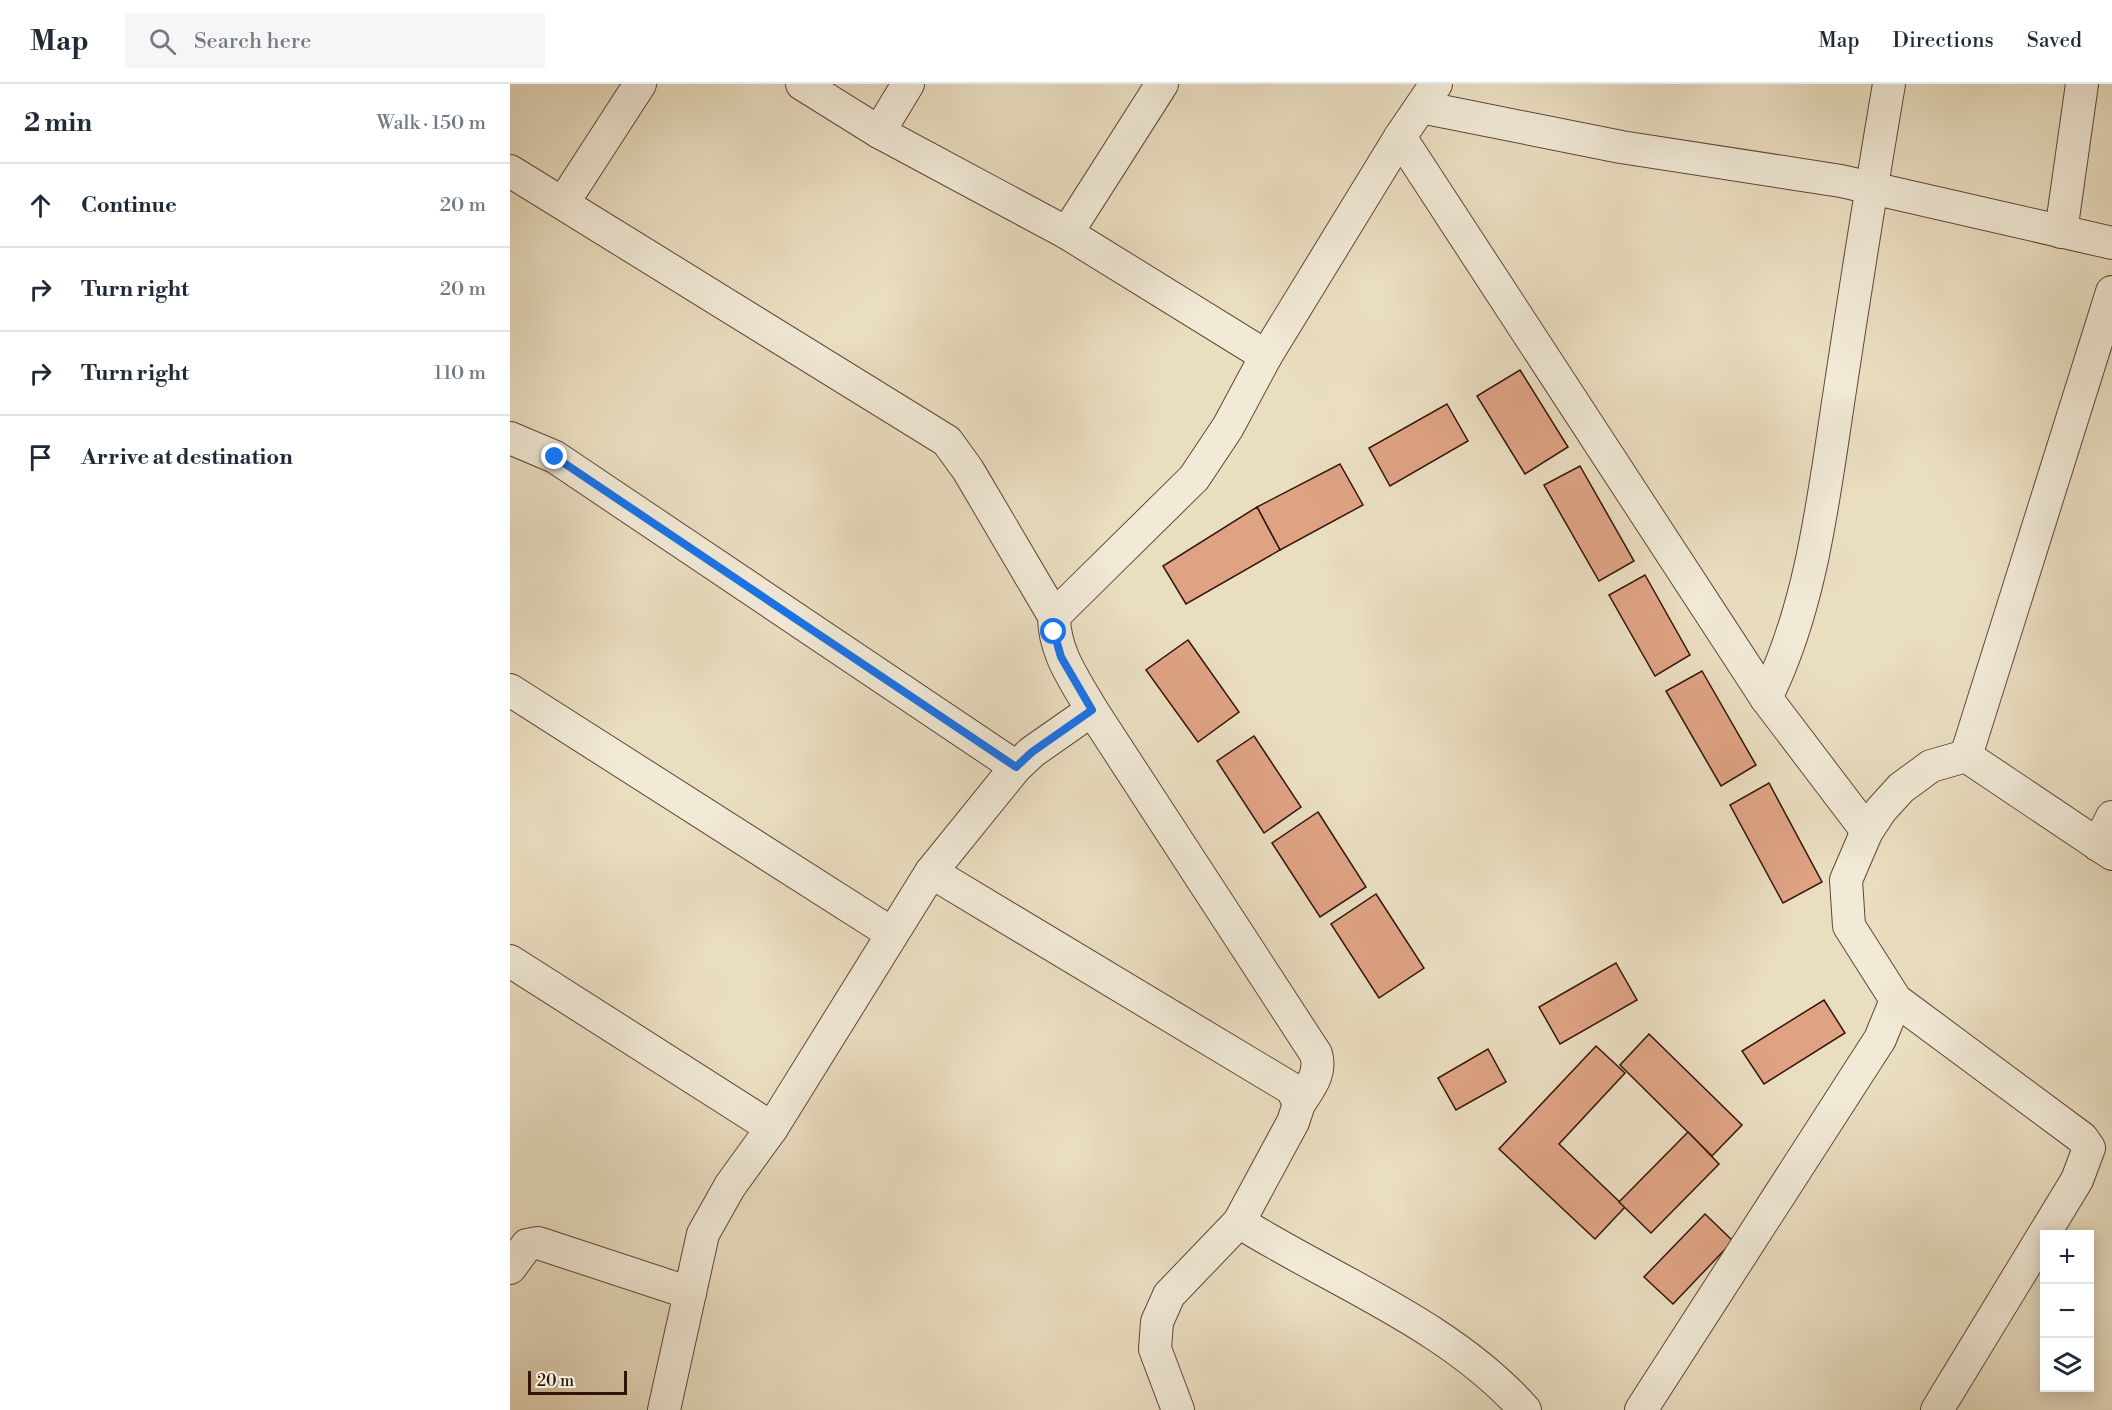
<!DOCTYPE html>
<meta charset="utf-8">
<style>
:root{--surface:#fff;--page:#f6f6f7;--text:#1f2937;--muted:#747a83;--line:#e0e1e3}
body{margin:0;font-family:"Libre Bodoni",serif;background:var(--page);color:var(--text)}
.controls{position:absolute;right:18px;bottom:18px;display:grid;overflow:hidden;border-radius:0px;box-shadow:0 3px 15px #0003}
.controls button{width:54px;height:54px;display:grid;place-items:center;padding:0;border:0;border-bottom:2px solid var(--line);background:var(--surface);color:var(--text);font:30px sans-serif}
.scale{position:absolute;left:18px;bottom:15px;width:99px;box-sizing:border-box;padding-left:6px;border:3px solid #331409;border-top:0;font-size:16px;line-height:21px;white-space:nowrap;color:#331409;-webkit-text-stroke:4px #f1ead7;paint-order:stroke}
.stop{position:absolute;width:18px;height:18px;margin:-14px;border:4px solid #1a73e8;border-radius:50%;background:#fff}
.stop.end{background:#1a73e8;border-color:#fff;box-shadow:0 2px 6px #0008}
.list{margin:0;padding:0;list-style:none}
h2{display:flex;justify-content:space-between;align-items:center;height:78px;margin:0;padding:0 24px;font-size:26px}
h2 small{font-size:20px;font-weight:400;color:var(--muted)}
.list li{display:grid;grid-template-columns:39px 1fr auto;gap:18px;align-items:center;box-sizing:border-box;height:84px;padding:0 24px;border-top:2px solid var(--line)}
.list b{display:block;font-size:22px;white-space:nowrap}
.list em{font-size:20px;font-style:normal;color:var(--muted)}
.icon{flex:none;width:33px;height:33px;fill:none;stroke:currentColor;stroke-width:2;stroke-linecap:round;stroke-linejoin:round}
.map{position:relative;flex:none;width:1602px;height:1326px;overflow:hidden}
header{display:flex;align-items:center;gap:36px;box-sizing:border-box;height:84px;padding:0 30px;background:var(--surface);border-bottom:2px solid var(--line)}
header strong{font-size:28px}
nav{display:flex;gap:33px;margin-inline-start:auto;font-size:21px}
.search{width:420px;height:54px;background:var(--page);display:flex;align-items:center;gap:15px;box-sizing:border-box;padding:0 21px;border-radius:0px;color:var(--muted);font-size:22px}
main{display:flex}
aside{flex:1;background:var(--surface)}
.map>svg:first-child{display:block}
.building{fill:#dfa384;stroke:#331409;stroke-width:1.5}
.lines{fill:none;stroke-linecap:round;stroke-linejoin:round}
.street-casing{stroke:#614637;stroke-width:34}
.street{stroke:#f1ead7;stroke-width:32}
.route{stroke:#1a73e8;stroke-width:8}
</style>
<header>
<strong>Map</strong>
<div class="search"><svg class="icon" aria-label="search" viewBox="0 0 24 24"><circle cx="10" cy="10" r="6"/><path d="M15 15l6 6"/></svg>Search here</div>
<nav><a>Map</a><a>Directions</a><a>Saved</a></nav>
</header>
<main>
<aside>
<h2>2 min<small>Walk · 150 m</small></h2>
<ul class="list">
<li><svg class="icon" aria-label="ahead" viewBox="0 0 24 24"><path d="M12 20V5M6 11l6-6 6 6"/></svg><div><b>Continue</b></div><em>20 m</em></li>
<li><svg class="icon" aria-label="right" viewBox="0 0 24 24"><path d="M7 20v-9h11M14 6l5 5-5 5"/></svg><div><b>Turn right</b></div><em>20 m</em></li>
<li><svg class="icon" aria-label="right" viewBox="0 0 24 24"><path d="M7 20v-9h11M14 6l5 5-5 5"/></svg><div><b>Turn right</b></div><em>110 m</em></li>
<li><svg class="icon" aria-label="arrive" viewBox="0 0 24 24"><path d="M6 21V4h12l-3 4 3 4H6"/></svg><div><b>Arrive at destination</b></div></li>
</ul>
</aside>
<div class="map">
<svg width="1602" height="1326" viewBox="0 0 1602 1326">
<rect width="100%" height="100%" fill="#eadec1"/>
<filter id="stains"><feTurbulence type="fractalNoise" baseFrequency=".00333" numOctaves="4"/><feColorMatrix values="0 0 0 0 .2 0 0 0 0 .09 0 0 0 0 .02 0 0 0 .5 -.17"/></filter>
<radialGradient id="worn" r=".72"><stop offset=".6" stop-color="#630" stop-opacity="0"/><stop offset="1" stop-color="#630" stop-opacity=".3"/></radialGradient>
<!-- building -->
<g class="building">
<polygon points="1010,286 1058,363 1015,390 967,312"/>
<polygon points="937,320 958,357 880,402 859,364"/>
<polygon points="830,380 853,421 770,466 747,423"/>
<polygon points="1070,382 1124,477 1089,497 1034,401"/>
<polygon points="747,423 770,466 676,520 653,482"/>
<polygon points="1135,491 1180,571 1145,592 1099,511"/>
<polygon points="678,556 729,628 688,658 636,586"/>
<polygon points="1192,587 1246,681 1211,702 1156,607"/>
<polygon points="744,652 791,723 754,749 707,677"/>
<polygon points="1259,699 1312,798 1273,819 1220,721"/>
<polygon points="808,728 856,803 810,833 762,759"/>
<polygon points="866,810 914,884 869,914 821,840"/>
<polygon points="1106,879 1127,916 1050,960 1029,923"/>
<polygon points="1314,916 1335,949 1254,1000 1232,967"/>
<polygon points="1139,950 1232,1041 1202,1072 1110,981"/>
<polygon points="1086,962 1115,989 1049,1060 1115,1123 1085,1155 989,1065"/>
<polygon points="978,965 996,998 946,1026 928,994"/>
<polygon points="1178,1048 1209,1080 1141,1149 1109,1118"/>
<polygon points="1195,1130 1223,1157 1163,1220 1134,1193"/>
</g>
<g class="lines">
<!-- street casing -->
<g class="street-casing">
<g id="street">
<polyline points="292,0 369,48 557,149 756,272"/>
<polyline points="911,23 1111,63 1331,97 1602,159"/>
<polyline points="369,48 398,0"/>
<polyline points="890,53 1256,614 1357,747"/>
<path d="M 0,87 L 437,357 L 458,386 L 544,532 C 544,568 564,595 582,626 L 806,970 C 812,990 799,1004 789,1020"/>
<polyline points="53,119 130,0"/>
<polyline points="1551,148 1572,0"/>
<polyline points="557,149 652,0"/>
<polyline points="0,354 45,373 506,683"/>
<polyline points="544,532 684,394 718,343 756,272 890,53 926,0"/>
<polyline points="0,606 381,849"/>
<path d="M 1256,614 C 1301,523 1313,418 1328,319 C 1344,213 1361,106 1379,0"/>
<polyline points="1456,672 1602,208"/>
<polyline points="1588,761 1602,733"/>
<polyline points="421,788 782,1005 789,1020 783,1038 729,1138 659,1211 647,1238 645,1265 668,1326"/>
<polyline points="0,877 262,1044"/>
<path d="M 729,1138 C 823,1197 940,1241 1015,1326"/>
<polyline points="0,1184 17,1161 28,1159 180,1209"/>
<polyline points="154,1326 193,1150 220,1102 262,1044 421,788 506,683 522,668 582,626"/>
<polyline points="1131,1326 1370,955 1386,916"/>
<polyline points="1427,1326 1567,1096 1579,1064 1572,1054 1386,916 1339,842 1336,796 1357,747 1371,726 1391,704 1421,682 1456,672 1602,770"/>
</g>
</g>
<!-- street -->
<use href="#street" class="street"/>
</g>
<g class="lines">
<!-- route -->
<polyline class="route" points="45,373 506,683 522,668 582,626 551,573 544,548"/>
</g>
<rect width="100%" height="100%" filter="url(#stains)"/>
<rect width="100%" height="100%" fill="url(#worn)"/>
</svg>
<div class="controls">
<button>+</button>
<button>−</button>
<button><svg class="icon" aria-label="layers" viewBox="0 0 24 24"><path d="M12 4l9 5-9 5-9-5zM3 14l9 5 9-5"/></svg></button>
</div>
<div class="scale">20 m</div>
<div class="stop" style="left:544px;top:548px"></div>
<div class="stop end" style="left:45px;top:373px"></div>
</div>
</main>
